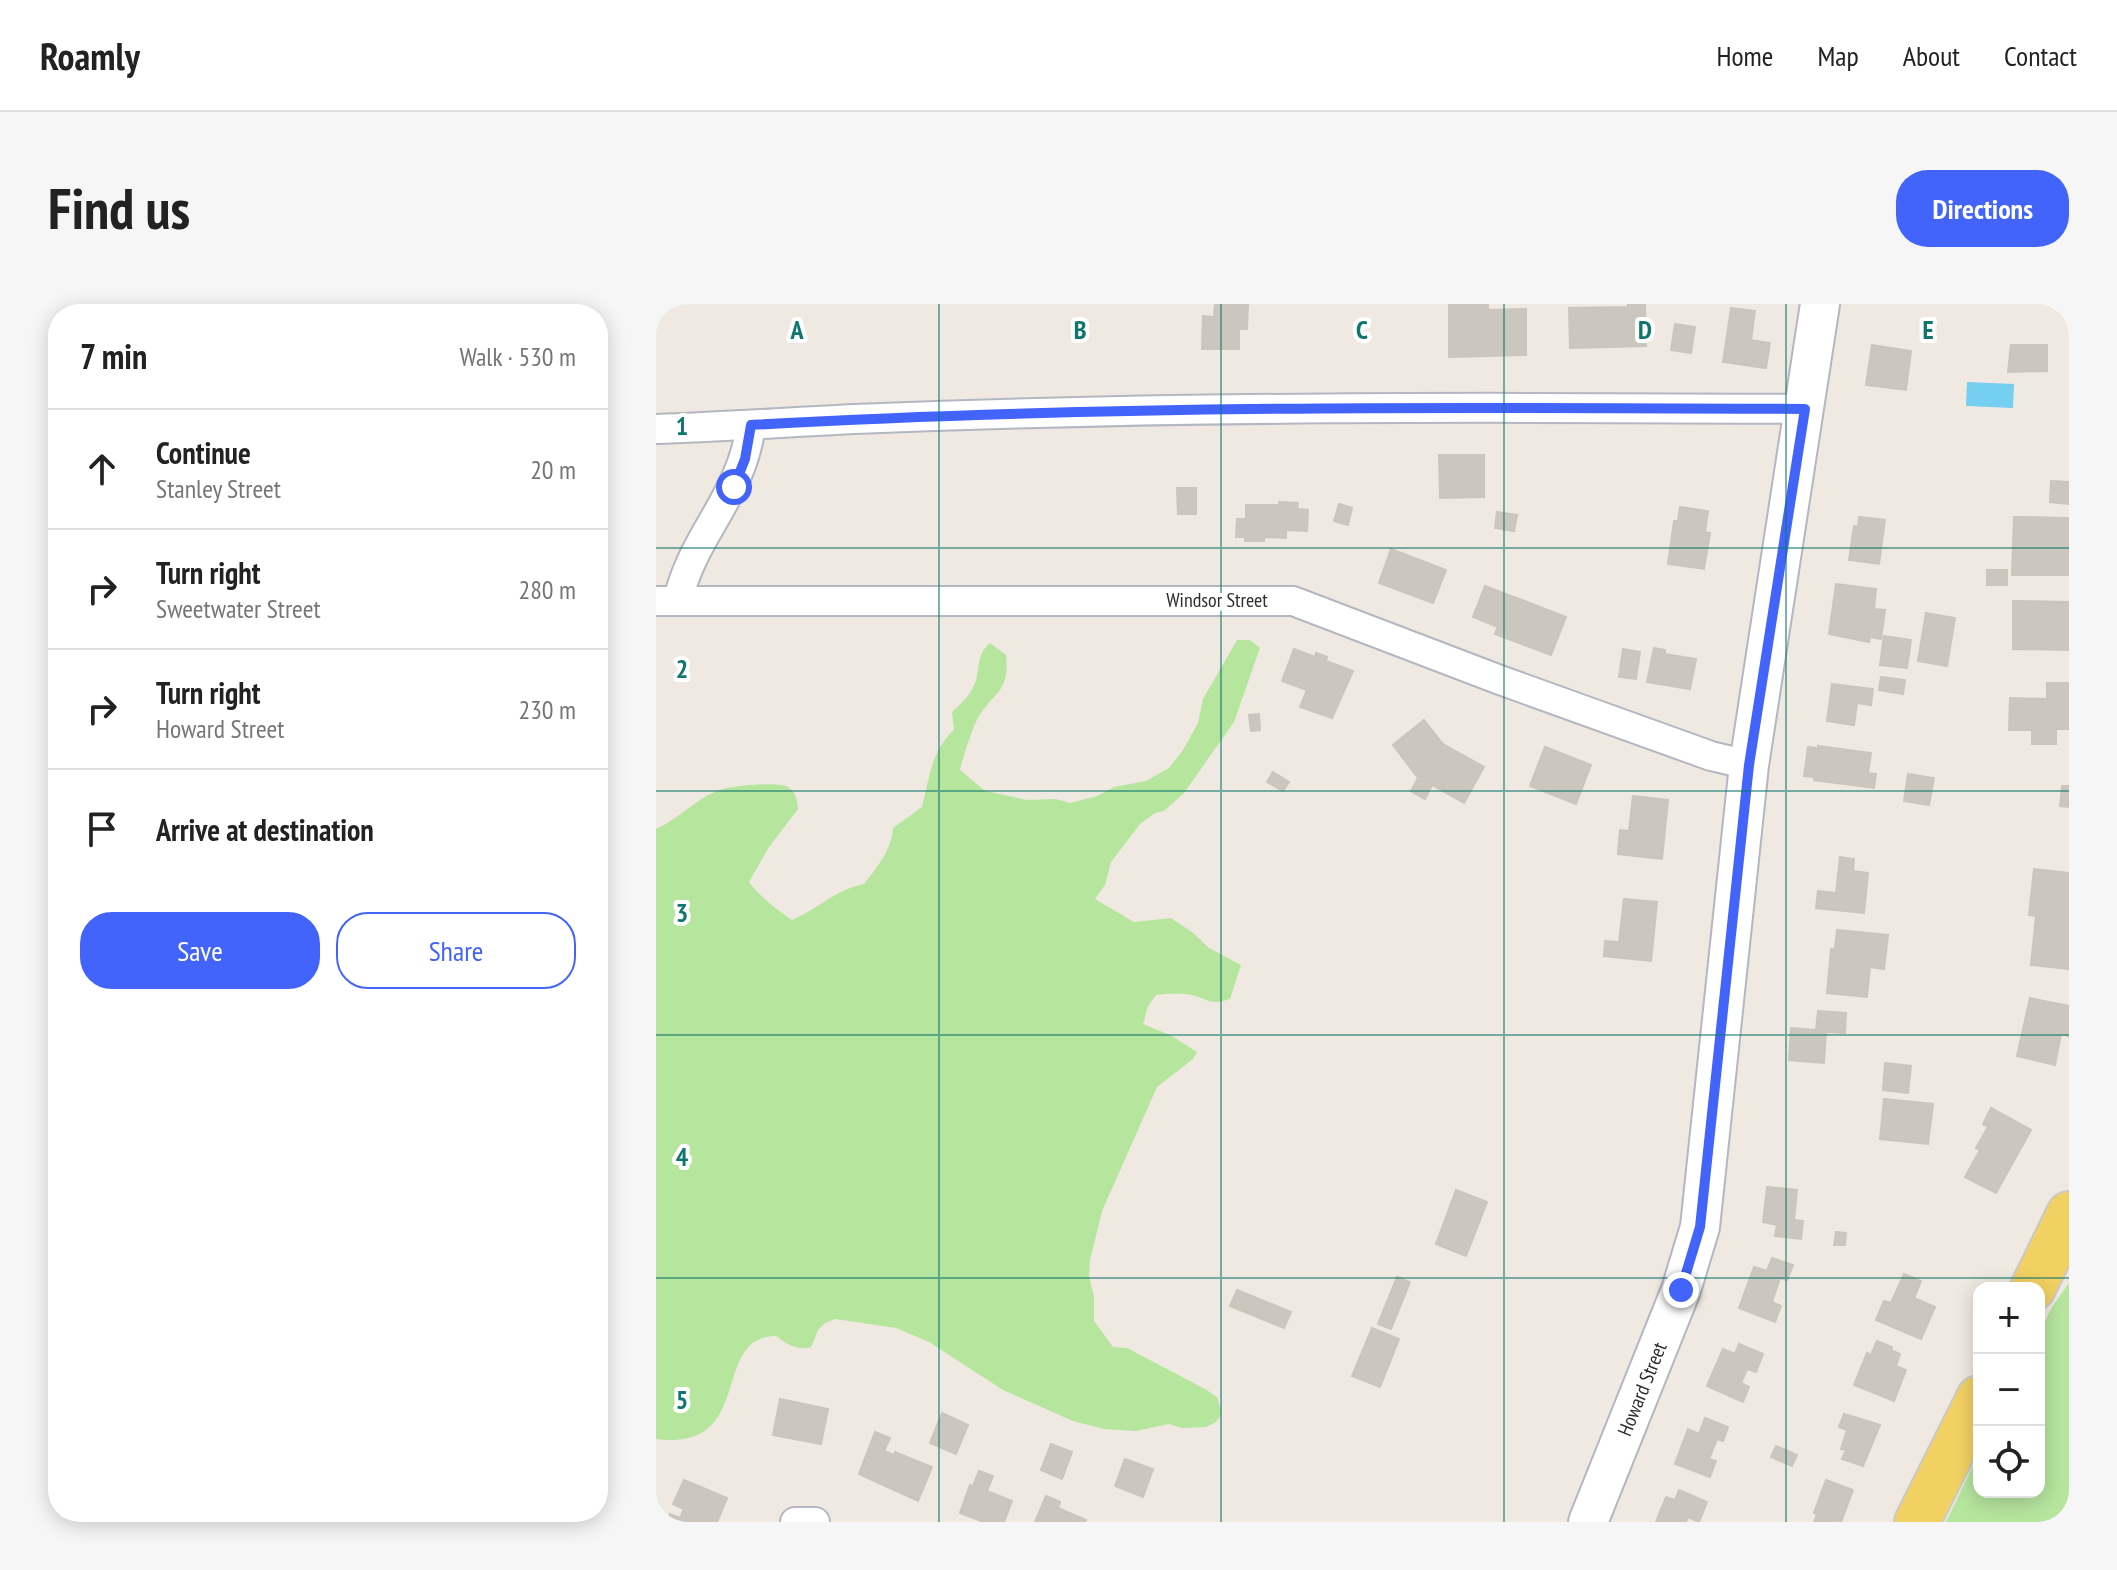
<!DOCTYPE html>
<meta charset="utf-8">
<style>
:root{--surface:#fff;--page:#f6f6f6;--text:#222;--muted:#767676;--line:#e0e0e0;--accent:#4264fb}
body{margin:0;font-family:"PT Sans Narrow",sans-serif;background:var(--page);color:var(--text)}
.controls{position:absolute;right:24px;bottom:24px;display:grid;overflow:hidden;border-radius:16px;box-shadow:0 4px 20px #0003}
.controls button{width:72px;height:72px;display:grid;place-items:center;padding:0;border:0;border-bottom:2px solid var(--line);background:var(--surface);color:var(--text);font:40px sans-serif}
.stop{position:absolute;width:24px;height:24px;margin:-18px;border:6px solid #4264fb;border-radius:50%;background:#fff}
.stop.end{background:#4264fb;border-color:#fff;box-shadow:0 2px 8px #0008}
.list{margin:0;padding:0;list-style:none}
h2{display:flex;justify-content:space-between;align-items:center;height:104px;margin:0;padding:0 32px;font-size:34px}
h2 small{font-size:26px;font-weight:400;color:var(--muted)}
.list li{display:grid;grid-template-columns:52px 1fr auto;gap:24px;align-items:center;box-sizing:border-box;height:120px;padding:0 32px;border-top:2px solid var(--line)}
.list b{display:block;font-size:30px;white-space:nowrap}
.list p{margin:0;font-size:26px;white-space:nowrap;color:var(--muted)}
.list em{font-size:26px;font-style:normal;color:var(--muted)}
.actions{display:flex;gap:16px;padding:24px 32px}
.actions a{flex:1;padding:18px 0;border:2px solid var(--accent);border-radius:32px;text-align:center;font-size:28px;color:var(--accent)}
.actions .main{background:var(--accent);color:#fff}
.icon{flex:none;width:44px;height:44px;fill:none;stroke:currentColor;stroke-width:2;stroke-linecap:round;stroke-linejoin:round}
.map{position:relative;flex:none;width:1413px;height:1218px;overflow:hidden;border-radius:32px}
header{display:flex;align-items:center;gap:48px;box-sizing:border-box;height:112px;padding:0 40px;background:var(--surface);border-bottom:2px solid var(--line)}
header strong{font-size:38px}
nav{display:flex;gap:44px;margin-inline-start:auto;font-size:28px}
.intro{display:flex;align-items:center;justify-content:space-between;box-sizing:border-box;height:192px;padding:0 48px}
h1{margin:0;font-size:56px}
.button{padding:20px 36px;border-radius:32px;background:var(--accent);color:#fff;font-size:28px;font-weight:700}
main{display:flex;gap:48px;padding:0 48px}
aside{flex:1;background:var(--surface);border-radius:32px;box-shadow:0 4px 20px #0003}
.map>svg:first-child{display:block}
.green{fill:#b6e59e}
.water{fill:#75cff0}
.building{fill:#cbc7bf;stroke:#cbc5ba;stroke-width:2}
.lines{fill:none;stroke-linecap:round;stroke-linejoin:round}
.street-casing{stroke:#b4b7c1;stroke-width:32}
.secondary-casing{stroke:#b4b7c1;stroke-width:42}
.primary-casing{stroke:#c9c9c9;stroke-width:48}
.street{stroke:#fff;stroke-width:28}
.secondary{stroke:#fff;stroke-width:38}
.primary{stroke:#f2d163;stroke-width:44}
.route{stroke:#4264fb;stroke-width:10}
.grid{fill:none;stroke:#0f766e;stroke-width:2;stroke-opacity:0.55}
.labels{text-anchor:middle;dominant-baseline:central;stroke-width:8;stroke-linejoin:round;paint-order:stroke}
.street-label{font-size:20px;fill:#2e2e2e;stroke:#fff}
.grid-label{font-size:26px;text-anchor:middle;font-weight:bold;fill:#0f766e;stroke:#fff;stroke-width:8;stroke-linejoin:round;paint-order:stroke}
</style>
<header>
<strong>Roamly</strong>
<nav><a>Home</a><a>Map</a><a>About</a><a>Contact</a></nav>
</header>
<div class="intro"><h1>Find us</h1><a class="button">Directions</a></div>
<main>
<aside>
<h2>7 min<small>Walk · 530 m</small></h2>
<ul class="list">
<li><svg class="icon" aria-label="ahead" viewBox="0 0 24 24"><path d="M12 20V5M6 11l6-6 6 6"/></svg><div><b>Continue</b><p>Stanley Street</p></div><em>20 m</em></li>
<li><svg class="icon" aria-label="right" viewBox="0 0 24 24"><path d="M7 20v-9h11M14 6l5 5-5 5"/></svg><div><b>Turn right</b><p>Sweetwater Street</p></div><em>280 m</em></li>
<li><svg class="icon" aria-label="right" viewBox="0 0 24 24"><path d="M7 20v-9h11M14 6l5 5-5 5"/></svg><div><b>Turn right</b><p>Howard Street</p></div><em>230 m</em></li>
<li><svg class="icon" aria-label="arrive" viewBox="0 0 24 24"><path d="M6 21V4h12l-3 4 3 4H6"/></svg><div><b>Arrive at destination</b></div></li>
</ul>
<div class="actions"><a class="main">Save</a><a>Share</a></div>
</aside>
<div class="map">
<svg width="1413" height="1218" viewBox="0 0 1413 1218">
<rect width="100%" height="100%" fill="#efe9e1"/>
<!-- green -->
<g class="green">
<path d="M 581,336 L 594,336 L 604,344 L 578,418 L 528,489 L 508,507 L 499,509 L 484,520 L 455,558 L 449,581 L 439,595 L 478,618 L 515,614 L 536,628 L 553,644 L 585,661 L 574,695 C 553,702 554,695 535,691 C 524,689 512,690 500,691 L 492,702 L 487,720 L 516,732 L 541,748 L 537,755 L 501,783 L 446,907 L 434,956 L 433,972 L 438,993 L 438,1017 L 457,1043 L 471,1044 L 549,1085 L 561,1093 L 566,1110 L 560,1118 L 550,1123 L 526,1124 L 513,1120 L 480,1127 L 448,1125 L 417,1117 L 347,1086 L 273,1038 L 240,1024 L 179,1015 L 169,1019 L 162,1026 L 155,1043 C 142,1047 130,1040 120,1032 C 53,1032 101,1148 0,1135 L 0,525 C 23,515 40,494 64,486 C 75,482 122,477 132,483 C 140,489 141,495 142,505 L 113,543 L 93,578 C 104,593 121,606 136,616 C 162,605 179,586 208,580 C 222,562 235,547 237,524 L 266,503 C 273,475 276,445 298,426 L 296,408 C 306,399 317,389 320,376 C 324,361 321,350 334,339 L 350,351 C 353,388 341,385 323,412 C 318,419 306,456 304,466 L 329,487 L 371,496 L 400,495 L 414,499 L 441,492 L 458,483 L 490,477 L 513,464 L 527,446 L 542,419 L 547,395 Z"/>
<polygon points="1413,979 1413,1218 1290,1218 1323,1149 1323,1188 1383,1188 1383,1029 1396,1003"/>
</g>
<!-- water -->
<polygon class="water" points="1311,78 1358,80 1357,104 1310,102"/>
<!-- building -->
<g class="building">
<polygon points="559,0 592,0 591,25 583,25 583,45 546,45 547,12 558,13"/>
<polygon points="793,0 832,0 832,6 870,5 870,51 793,53"/>
<polygon points="972,0 989,0 990,42 914,44 913,4 972,3"/>
<polygon points="1075,4 1099,7 1095,36 1114,39 1110,64 1067,58"/>
<polygon points="1019,20 1039,23 1035,49 1015,46"/>
<polygon points="1216,41 1255,47 1250,86 1210,81"/>
<polygon points="1355,41 1391,41 1391,67 1352,68"/>
<polygon points="783,151 828,151 828,193 784,194"/>
<polygon points="1395,177 1413,178 1413,200 1394,198"/>
<polygon points="521,184 540,184 540,210 522,210"/>
<polygon points="623,198 642,199 641,205 652,206 651,227 630,226 630,234 608,233 608,237 589,237 589,233 580,233 581,215 590,215 590,201 623,201"/>
<polygon points="683,200 696,204 692,221 678,217"/>
<polygon points="1024,203 1052,207 1049,228 1054,229 1048,265 1012,260 1018,217 1022,217"/>
<polygon points="841,208 861,211 858,227 839,224"/>
<polygon points="1203,213 1229,216 1223,260 1193,256 1198,222 1202,223"/>
<polygon points="1358,213 1413,214 1413,271 1356,271"/>
<polygon points="735,245 790,266 777,299 723,279"/>
<rect x="1331" y="266" width="20" height="15"/>
<polygon points="1180,280 1220,285 1218,305 1229,306 1225,335 1214,333 1213,338 1173,330"/>
<polygon points="829,282 910,313 895,351 839,330 842,323 817,313"/>
<polygon points="1357,297 1413,298 1413,346 1357,345"/>
<polygon points="1270,309 1299,314 1291,362 1262,357"/>
<polygon points="1228,332 1255,336 1251,364 1224,361"/>
<polygon points="998,344 1009,346 1009,350 1040,355 1034,385 991,378"/>
<polygon points="638,345 659,353 660,349 671,353 670,357 697,367 676,414 644,403 651,386 626,377"/>
<polygon points="967,345 984,348 980,375 963,373"/>
<polygon points="1225,373 1249,376 1247,390 1223,386"/>
<polygon points="1391,379 1413,379 1413,425 1400,425 1400,440 1376,440 1376,426 1353,426 1354,394 1391,395"/>
<polygon points="1176,380 1217,385 1215,401 1201,399 1198,421 1171,417"/>
<polygon points="603,410 604,426 595,427 593,411"/>
<polygon points="768,416 787,440 828,463 808,499 776,481 769,495 755,487 762,474 737,441"/>
<polygon points="1162,442 1215,449 1212,469 1220,470 1218,484 1158,476 1158,473 1148,472 1152,443 1162,444"/>
<polygon points="889,443 935,461 920,500 874,482"/>
<polygon points="617,468 633,478 627,487 611,478"/>
<polygon points="1252,470 1278,474 1273,501 1248,497"/>
<polygon points="1406,482 1413,482 1413,503 1404,502"/>
<polygon points="977,492 1012,496 1006,555 962,550 964,526 973,527"/>
<polygon points="1184,553 1198,555 1197,567 1212,569 1208,609 1160,604 1162,587 1180,589"/>
<polygon points="1378,565 1413,569 1413,665 1375,661 1380,612 1373,611"/>
<polygon points="968,595 1001,598 995,657 948,652 949,637 963,638"/>
<polygon points="1181,626 1232,631 1228,665 1214,663 1211,693 1171,689 1175,645 1179,645"/>
<polygon points="1374,694 1413,702 1412,732 1405,730 1399,761 1361,752"/>
<polygon points="1162,707 1190,709 1189,729 1170,728 1168,759 1133,756 1135,724 1160,726"/>
<polygon points="1229,759 1255,762 1252,789 1227,786"/>
<polygon points="1228,795 1277,800 1272,840 1224,835"/>
<polygon points="1335,804 1375,826 1340,889 1309,873 1324,846 1320,844 1332,823 1327,820"/>
<polygon points="1111,883 1141,886 1138,916 1147,917 1145,935 1119,932 1121,921 1107,918"/>
<polygon points="800,886 831,898 810,952 780,940"/>
<polygon points="1180,928 1190,929 1189,941 1178,941"/>
<polygon points="1116,954 1137,961 1131,976 1124,974 1116,998 1125,1002 1119,1018 1083,1004 1098,963 1111,967"/>
<polygon points="1248,970 1265,977 1258,994 1279,1003 1265,1035 1220,1016 1228,997 1235,999"/>
<polygon points="741,973 754,978 735,1025 722,1020"/>
<polygon points="581,986 635,1008 628,1024 574,1002"/>
<polygon points="716,1024 743,1035 724,1083 696,1072"/>
<polygon points="1221,1037 1236,1043 1235,1046 1244,1050 1240,1062 1250,1066 1238,1097 1198,1081 1211,1049 1215,1051"/>
<polygon points="1083,1040 1107,1050 1100,1068 1091,1065 1085,1079 1093,1083 1087,1098 1051,1082 1067,1045 1079,1050"/>
<polygon points="124,1095 172,1105 165,1140 117,1131"/>
<polygon points="286,1109 312,1121 300,1150 274,1139"/>
<polygon points="1188,1110 1224,1121 1207,1162 1186,1155 1190,1146 1185,1145 1191,1126 1183,1123"/>
<polygon points="1049,1114 1072,1123 1067,1137 1061,1135 1053,1155 1060,1157 1054,1173 1019,1160 1032,1125 1043,1130"/>
<polygon points="219,1128 234,1134 228,1147 238,1151 239,1148 276,1163 262,1197 203,1170"/>
<polygon points="395,1140 416,1148 406,1175 385,1166"/>
<polygon points="1120,1142 1141,1151 1136,1162 1115,1153"/>
<polygon points="469,1155 497,1165 487,1193 459,1182"/>
<polygon points="323,1167 337,1172 331,1187 356,1197 348,1218 328,1218 304,1209 314,1181 317,1182"/>
<polygon points="28,1176 71,1194 61,1218 10,1218 14,1210 24,1214 28,1205 17,1200"/>
<polygon points="1170,1176 1197,1186 1185,1218 1177,1216 1177,1218 1158,1218 1161,1210 1158,1209"/>
<polygon points="1023,1186 1051,1198 1043,1218 1032,1213 1030,1218 1000,1218 1010,1193 1019,1196"/>
<polygon points="390,1192 404,1198 402,1204 430,1216 429,1218 379,1218"/>
</g>
<g class="lines">
<!-- street casing -->
<g class="street-casing">
<g id="street">
<path d="M 0,125 C 66,123 133,118 199,115 C 515,102 832,103 1149,105"/>
<path d="M 22,296 C 37,230 86,193 95,121"/>
<polyline points="0,297 637,297 844,376 1055,452 1093,461"/>
<polyline points="139,1218 159,1218"/>
</g>
</g>
<!-- secondary casing -->
<g class="secondary-casing">
<polyline id="secondary" points="932,1218 1025,986 1044,923 1093,461 1164,0"/>
</g>
<!-- primary casing -->
<g class="primary-casing">
<g id="primary">
<polyline points="1377,984 1413,910"/>
<polyline points="1261,1218 1323,1094"/>
</g>
</g>
<!-- street -->
<use href="#street" class="street"/>
<!-- secondary -->
<use href="#secondary" class="secondary"/>
<!-- primary -->
<use href="#primary" class="primary"/>
</g>
<g class="lines">
<!-- route -->
<path class="route" d="M 78,183 L 89,155 L 95,121 C 446,101 798,103 1149,105 L 1093,461 L 1044,923 L 1025,986"/>
</g>
<!-- grid -->
<path class="grid" d="M 283,0 L 283,1218M 565,0 L 565,1218M 848,0 L 848,1218M 1130,0 L 1130,1218M 0,244 L 1413,244M 0,487 L 1413,487M 0,731 L 1413,731M 0,974 L 1413,974"/>
<g class="labels">
<!-- street labels -->
<g class="street-label">
<text x="561" y="296">Windsor Street</text>
<text transform="translate(986 1085) rotate(-68)">Howard Street</text>
</g>
</g>
<g class="grid-label">
<text x="141" y="35">A</text>
<text x="424" y="35">B</text>
<text x="706" y="35">C</text>
<text x="989" y="35">D</text>
<text x="1272" y="35">E</text>
<text x="26" y="131">1</text>
<text x="26" y="374">2</text>
<text x="26" y="618">3</text>
<text x="26" y="862">4</text>
<text x="26" y="1105">5</text>
</g>
</svg>
<div class="controls">
<button>+</button>
<button>−</button>
<button><svg class="icon" aria-label="locate" viewBox="0 0 24 24"><circle cx="12" cy="12" r="6"/><path d="M12 2v4M12 18v4M2 12h4M18 12h4"/></svg></button>
</div>
<div class="stop" style="left:78px;top:183px"></div>
<div class="stop end" style="left:1025px;top:986px"></div>
</div>
</main>
